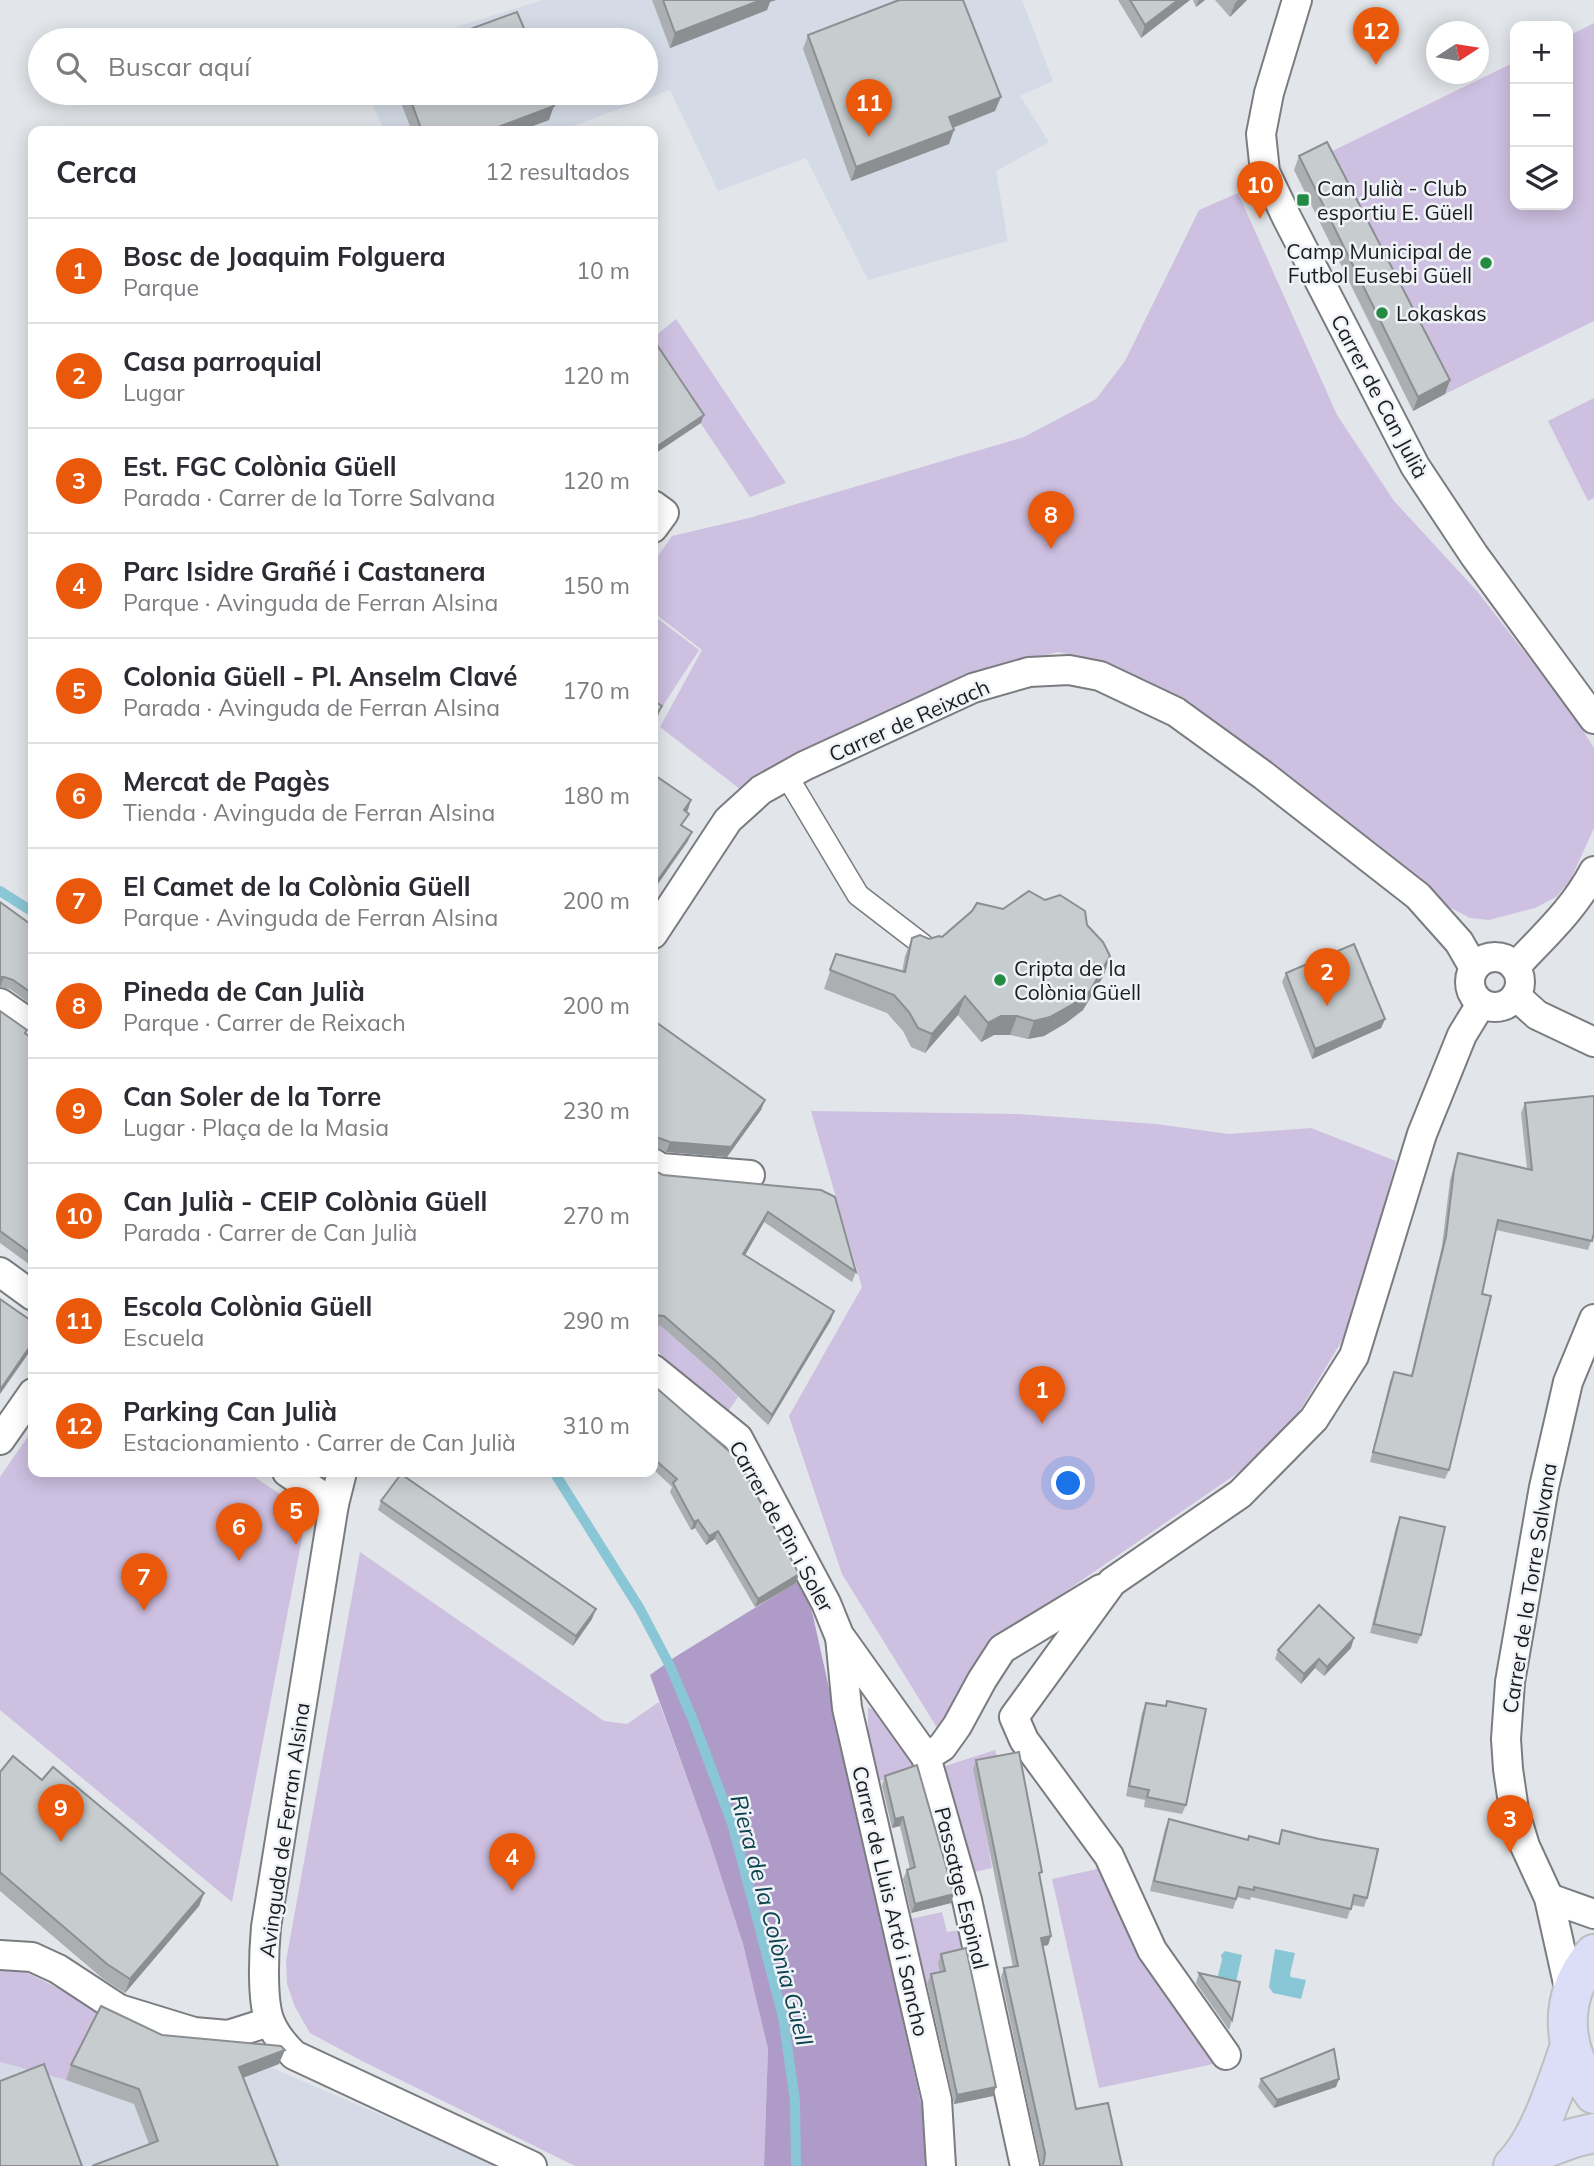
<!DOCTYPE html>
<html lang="es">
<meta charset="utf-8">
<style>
:root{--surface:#fff;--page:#f2f2f3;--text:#2b2b33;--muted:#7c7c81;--line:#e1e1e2;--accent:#ea580c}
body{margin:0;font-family:Mulish,sans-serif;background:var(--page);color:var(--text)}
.controls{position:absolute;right:21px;top:21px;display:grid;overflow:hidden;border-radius:14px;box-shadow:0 4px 18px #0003}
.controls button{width:63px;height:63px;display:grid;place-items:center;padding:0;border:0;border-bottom:2px solid var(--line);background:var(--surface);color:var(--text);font:35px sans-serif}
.compass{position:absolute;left:1426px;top:21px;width:63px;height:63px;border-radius:50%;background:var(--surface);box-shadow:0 4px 18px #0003;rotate:78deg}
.you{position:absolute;left:1069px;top:1484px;width:24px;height:24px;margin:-18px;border:5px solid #fff;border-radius:50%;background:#1a73e8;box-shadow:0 0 0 10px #1a73e833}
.badge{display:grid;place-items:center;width:46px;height:46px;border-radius:50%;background:var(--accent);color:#fff;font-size:23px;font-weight:700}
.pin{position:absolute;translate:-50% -58px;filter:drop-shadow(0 2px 4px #0008)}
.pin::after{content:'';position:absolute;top:37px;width:24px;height:21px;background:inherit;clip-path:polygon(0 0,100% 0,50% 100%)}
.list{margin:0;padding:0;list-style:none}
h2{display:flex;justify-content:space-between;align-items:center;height:91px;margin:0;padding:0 28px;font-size:30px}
h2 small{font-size:23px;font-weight:400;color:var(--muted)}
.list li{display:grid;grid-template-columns:46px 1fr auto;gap:21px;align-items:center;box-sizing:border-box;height:105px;padding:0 28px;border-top:2px solid var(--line)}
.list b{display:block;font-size:26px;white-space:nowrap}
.list p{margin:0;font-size:23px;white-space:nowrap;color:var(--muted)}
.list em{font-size:23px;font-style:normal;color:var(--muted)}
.icon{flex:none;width:38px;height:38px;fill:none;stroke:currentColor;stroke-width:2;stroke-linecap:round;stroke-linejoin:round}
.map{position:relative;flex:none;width:1594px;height:2166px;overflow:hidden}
.search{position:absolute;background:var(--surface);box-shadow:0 4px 18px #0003;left:28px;top:28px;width:630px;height:77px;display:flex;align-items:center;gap:18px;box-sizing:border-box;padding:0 24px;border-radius:38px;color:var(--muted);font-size:26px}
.panel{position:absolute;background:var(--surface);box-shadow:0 4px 18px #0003;left:28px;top:126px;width:630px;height:1351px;border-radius:14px}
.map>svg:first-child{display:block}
.built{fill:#d4dbe6}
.green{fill:#cec0e1}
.forest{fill:#ae9bc7}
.water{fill:#8ac7d6}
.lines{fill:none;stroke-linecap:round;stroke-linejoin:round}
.stream{stroke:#8ac7d6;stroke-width:10}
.pedestrian-casing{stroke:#7a7c80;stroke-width:24}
.minor-casing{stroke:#7a7c80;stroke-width:32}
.primary-casing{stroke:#bfbfc0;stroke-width:42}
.pedestrian{stroke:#fff;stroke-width:21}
.minor{stroke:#fff;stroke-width:28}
.primary{stroke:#dcdef8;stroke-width:38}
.wall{fill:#abafb2}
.shaded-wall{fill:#8b8f91}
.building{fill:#c7cccf;stroke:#8b8f91;stroke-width:2}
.poi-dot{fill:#238c42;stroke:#eff2f7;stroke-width:2.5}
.labels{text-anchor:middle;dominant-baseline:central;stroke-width:5;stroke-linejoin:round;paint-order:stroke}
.poi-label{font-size:21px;fill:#1b1c1d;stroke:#eff2f7;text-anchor:start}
.street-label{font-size:21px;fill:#1b1c1d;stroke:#eff2f7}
.water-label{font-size:23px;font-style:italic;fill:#0b434f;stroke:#eff2f7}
</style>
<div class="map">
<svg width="1594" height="2166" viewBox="0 0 1594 2166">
<rect width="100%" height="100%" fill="#e2e5e9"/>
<!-- built -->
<g class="built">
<polygon points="543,0 1022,0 1053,81 1020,96 1049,142 996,171 1008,241 868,280 806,158 718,191 670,90 560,131 384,131 368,93 646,93 646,40 413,40"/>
<polygon points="0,2062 66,2080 270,2067 499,2166 0,2166"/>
</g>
<!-- green -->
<g class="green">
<polygon points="1594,23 1594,321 1445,394 1322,156 1515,62 1515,205 1568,205 1568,36"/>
<polygon points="1238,193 1337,415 1394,501 1477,591 1574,716 1594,748 1594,828 1570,881 1556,897 1535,908 1489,920 1470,918 1447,906 1295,780 1187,700 1101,661 1058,652 985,672 745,793 660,727 702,650 653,612 653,563 672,536 749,518 1024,437 1096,399 1125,361 1199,210"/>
<polygon points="676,319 786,483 750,497 653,352 653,338"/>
<polygon points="1594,398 1594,498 1588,501 1548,421"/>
<polygon points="653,615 699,650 657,715 653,712"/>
<polygon points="811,1111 1018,1114 1156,1124 1229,1134 1311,1128 1396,1161 1353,1322 1287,1432 1261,1457 989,1644 939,1731 842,1574 789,1416 862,1287"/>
<polygon points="659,1324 713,1372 738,1397 727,1413 653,1347 653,1325"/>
<polygon points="33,1429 33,1472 247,1472 307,1512 232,1902 0,1710 0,1477"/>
<polygon points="360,1552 604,1721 627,1724 659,1702 709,1839 743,1944 768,2049 764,2166 575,2166 362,2061 310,2033 295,2007 287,1984 286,1961"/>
<polygon points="868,1707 889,1720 922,1766 871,1784 868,1773"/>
<polygon points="995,1750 999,1764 983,1816 992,1868 975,1872 951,1794 939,1768"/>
<polygon points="1106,1867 1223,2062 1099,2088 1052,1879"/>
<polygon points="942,1912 947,1932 960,1930 966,1956 941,1981 926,1984 910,1919"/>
<polygon points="0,1969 26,1972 101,2010 66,2080 0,2062"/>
</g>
<!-- forest -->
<polygon class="forest" points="802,1579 813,1616 931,2148 929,2166 764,2166 768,2049 743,1944 709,1839 650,1675 675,1657"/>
<!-- water -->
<g class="water">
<polygon points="1275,1949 1295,1953 1290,1974 1291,1977 1306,1980 1301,1999 1273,1993 1269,1987"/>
<polygon points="1225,1951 1242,1955 1235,1987 1216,1983 1222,1960 1221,1955"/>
</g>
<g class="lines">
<!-- stream -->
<g class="stream">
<polyline points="0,891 33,912"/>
<polyline points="554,1472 640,1609 670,1666 693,1720 732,1823 783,2017 795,2101 796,2166"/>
</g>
<!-- pedestrian casing -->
<g class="pedestrian-casing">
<polyline id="pedestrian" points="794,788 858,895 923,945"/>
</g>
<!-- minor casing -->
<g class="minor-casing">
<g id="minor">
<polyline points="1297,0 1269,93 1261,134 1265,172 1287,218 1415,466 1474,555 1594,719"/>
<polyline points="653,505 664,513 653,528"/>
<polyline points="653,934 728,820 761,790 804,766 973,688 1029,672 1069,670 1100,676 1176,712 1263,775 1418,896 1459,942 1474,968"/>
<circle cx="1495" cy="982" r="25"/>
<path d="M 1515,967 C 1544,936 1574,909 1594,871"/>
<polyline points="1516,996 1537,1015 1594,1042"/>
<polyline points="0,1003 33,1026"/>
<polyline points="653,1163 661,1168 750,1175"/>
<polyline points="0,1272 33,1296"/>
<polyline points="653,1369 738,1438 826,1603 839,1635 926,1757 967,1900 1025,2166"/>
<polyline points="0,1440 33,1393"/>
<polyline points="287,1472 334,1504"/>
<path d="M 342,1472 L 334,1504 L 266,1927 C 264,1950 261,2004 271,2024 C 276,2036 285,2046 294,2055 L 532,2166"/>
<polyline points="840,1637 847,1708 937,2100 941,2166"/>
<polyline points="926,1757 942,1747 957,1726 982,1680 1002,1649 1101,1589"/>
<polyline points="1549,1898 1594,1914"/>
<polyline points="0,1955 32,1957 58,1969 119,2009 194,2032 228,2035 269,2022"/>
<polyline points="1571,1997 1549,1898 1525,1846 1514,1810 1508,1769 1506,1739 1510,1682 1544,1487 1568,1382 1594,1319"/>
<polyline points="1226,2055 1152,1950 1109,1856 1024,1740 1014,1717 1112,1582 1240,1494 1314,1419 1354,1356 1422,1134 1462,1035 1481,1004"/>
</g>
</g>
<!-- primary casing -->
<g class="primary-casing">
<g id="primary">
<path d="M 1594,1954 C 1557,1998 1561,2049 1594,2094"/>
<polyline points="1522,2157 1573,2138 1594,2133"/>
<path d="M 1513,2166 C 1540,2139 1557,2082 1570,2046"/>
</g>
</g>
<!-- pedestrian -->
<use href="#pedestrian" class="pedestrian"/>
<!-- minor -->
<use href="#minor" class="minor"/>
<!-- primary -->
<use href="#primary" class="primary"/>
</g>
<!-- wall -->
<g class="wall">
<polygon points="652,0 776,0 770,2 767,10 670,48"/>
<polygon points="1118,0 1190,0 1141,38"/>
<polygon points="1193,0 1205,0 1196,7"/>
<polygon points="1215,0 1247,0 1230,17"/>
<polygon points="808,35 995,111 953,128 949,144 851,181 803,49"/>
<polygon points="397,93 549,93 549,120 519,131 412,131"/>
<polygon points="1299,156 1450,380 1445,394 1413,411 1294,170"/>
<polygon points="0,902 33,926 33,1006 10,989 0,987"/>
<polygon points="1003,909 1087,925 1104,975 1083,1010 1066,1023 1044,1036 1028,1039 1010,1035 994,1035 981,1042 958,1015 925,1053 911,1047 903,1031 887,1013 824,989 836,954 902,972 905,956 912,938 929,939 942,937"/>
<polygon points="1286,973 1385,1019 1381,1028 1312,1059 1282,982"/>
<polygon points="0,1011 27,1030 26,1033 33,1039 33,1267 0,1243"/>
<polygon points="653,1020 765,1100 761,1110 727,1157 666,1152 653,1146"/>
<polygon points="1525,1103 1594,1233 1588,1250 1496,1230 1482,1294 1449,1470 1445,1479 1370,1462 1390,1381 1394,1372 1411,1376 1442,1246 1450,1180 1458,1153 1527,1169 1521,1113"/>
<polygon points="653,1170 663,1175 821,1190 856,1272 852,1282 764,1222 745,1255 834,1311 831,1320 768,1425 713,1372 661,1326 653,1325"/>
<polygon points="653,1385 796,1583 755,1607 715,1539 706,1545 695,1528 691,1530 670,1492 672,1487 653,1469"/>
<polygon points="381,1501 592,1619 573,1646 378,1510"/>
<polygon points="1400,1517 1421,1635 1417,1644 1370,1633 1396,1527"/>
<polygon points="1351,1648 1324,1676 1315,1668 1301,1684 1275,1659 1278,1650"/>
<polygon points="1167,1701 1186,1805 1182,1814 1144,1807 1145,1800 1126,1796 1142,1713 1146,1703 1166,1706"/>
<polygon points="976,1760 1040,1879 1051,1936 1048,1945 1043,1946 1076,2109 1041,2166 1001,1977 1004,1968 1013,1967 973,1769"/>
<polygon points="0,1772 42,1780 204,1893 199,1906 125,1993 102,1978 0,1891"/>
<polygon points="885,1776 951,1903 911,1913 903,1879 907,1870 910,1869 900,1826 892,1828 882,1785"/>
<polygon points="1169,1819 1248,1840 1278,1843 1282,1830 1367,1898 1364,1907 1352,1905 1347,1919 1251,1897 1250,1900 1237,1897 1233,1909 1150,1891 1165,1829"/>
<polygon points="941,1954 993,2096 954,2104 927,1984 931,1974 940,1972 938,1963"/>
<polygon points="1199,1973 1232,2020 1229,2030 1196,1983"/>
<polygon points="162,2035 279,2064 243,2078 278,2166 149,2144 134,2104 66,2080 71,2065"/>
<polygon points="1261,2079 1336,2087 1274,2108 1258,2087"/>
</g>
<!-- shaded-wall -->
<g class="shaded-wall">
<polygon points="761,0 776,0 770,2 767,10 670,48 675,33"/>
<polygon points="1178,0 1190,0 1141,38 1145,25"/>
<polygon points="1199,0 1205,0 1196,7"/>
<polygon points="1238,0 1247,0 1230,17 1235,3"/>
<polygon points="1001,97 995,111 944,131 949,117"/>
<polygon points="554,106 549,120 519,131 488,131"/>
<polygon points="954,130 949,144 851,181 856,167"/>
<polygon points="1450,380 1445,394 1413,411 1418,397"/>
<polygon points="704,415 701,423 653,455 653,449"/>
<polygon points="662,706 658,716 653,723 653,719"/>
<polygon points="691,800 688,810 680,820 684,810"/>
<polygon points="692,832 688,841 653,891 653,887"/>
<polygon points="1110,956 1104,975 1083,1010 1066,1023 1044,1036 1028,1039 1034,1021"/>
<polygon points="0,977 4,977 0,987"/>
<polygon points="965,996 958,1015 925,1053 932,1034"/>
<polygon points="1001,1016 1017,1016 1010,1035 994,1035 981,1042 988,1023"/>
<polygon points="1385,1019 1381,1028 1312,1059 1315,1049"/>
<polygon points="765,1100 761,1110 727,1157 666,1152 670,1142"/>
<polygon points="768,1212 764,1222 740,1264 743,1254"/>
<polygon points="834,1311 831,1320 768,1425 772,1415"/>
<polygon points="33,1342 33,1347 0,1394 0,1390"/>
<polygon points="698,1520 695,1528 691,1530 694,1522"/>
<polygon points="718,1531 715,1539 706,1545 709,1536"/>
<polygon points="799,1574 796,1583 755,1607 758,1599"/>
<polygon points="596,1609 592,1619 573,1646 576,1636"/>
<polygon points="1354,1638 1351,1648 1324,1676 1327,1667"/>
<polygon points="1319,1659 1315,1668 1301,1684 1304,1674"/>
<polygon points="903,1817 900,1826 892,1828 895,1819"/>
<polygon points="204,1893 199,1906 125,1993 130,1979"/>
<polygon points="954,1894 951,1903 911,1913 915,1904"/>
<polygon points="1051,1936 1048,1945 1038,1947 1041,1938"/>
<polygon points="285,2050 279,2064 234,2081 239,2067"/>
<polygon points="1339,2079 1336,2087 1274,2108 1277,2100"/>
<polygon points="996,2087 993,2096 954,2104 957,2095"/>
</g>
<!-- building -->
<g class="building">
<polygon points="663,0 761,0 675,33"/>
<polygon points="899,0 963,0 1001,97 949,117 954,130 856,167 808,35"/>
<polygon points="1130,0 1178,0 1145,25"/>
<polygon points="517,12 529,40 449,40 464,35 462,32"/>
<polygon points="408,93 549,93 554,106 488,131 422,131"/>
<polygon points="1327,142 1450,380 1418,397 1299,156"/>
<polygon points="653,339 704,415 653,449"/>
<polygon points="653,700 662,706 653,719"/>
<polygon points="653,774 691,800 684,810 689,814 681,825 692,832 653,887"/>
<polygon points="1029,891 1045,900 1060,895 1085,911 1087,925 1103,942 1110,956 1090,991 1073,1004 1050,1017 1034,1021 1017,1016 1001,1016 988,1023 965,996 932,1034 918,1028 909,1012 894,995 830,970 836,954 905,972 912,938 920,935 929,939 939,936 942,937 972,911 977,903 1003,909"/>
<polygon points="0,902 33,926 33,994 13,980 4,977 0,977"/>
<polygon points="1354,944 1385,1019 1315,1049 1286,973"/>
<polygon points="0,1011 27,1030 25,1033 33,1039 33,1255 0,1231"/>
<polygon points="653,1020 765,1100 731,1147 670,1142 656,1137 653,1138"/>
<polygon points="1594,1096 1594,1233 1592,1241 1498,1220 1482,1294 1491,1296 1449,1470 1373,1452 1394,1372 1412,1376 1446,1236 1454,1170 1458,1153 1532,1170 1525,1103"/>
<polygon points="653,1170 663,1175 821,1190 835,1197 856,1272 768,1212 743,1254 834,1311 772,1415 717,1362 664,1316 653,1315"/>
<polygon points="0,1299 33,1322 33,1342 0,1390"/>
<polygon points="653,1385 737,1458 799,1574 758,1599 718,1531 709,1536 698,1520 694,1522 673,1483 677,1479 653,1458"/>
<polygon points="401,1474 596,1609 576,1636 381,1501"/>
<polygon points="1400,1517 1445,1527 1421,1635 1374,1624"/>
<polygon points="1319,1605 1354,1638 1327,1667 1319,1659 1304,1674 1278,1650"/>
<polygon points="1167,1701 1206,1709 1186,1805 1147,1797 1149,1790 1129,1786 1146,1703 1166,1706"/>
<polygon points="1019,1752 1042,1872 1039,1873 1051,1936 1041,1938 1076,2109 1108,2103 1122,2166 1042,2166 1044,2161 1045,2153 1004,1968 1018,1966 976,1760"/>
<polygon points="13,1756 42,1780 53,1767 204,1893 130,1979 107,1964 1,1873 0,1874 0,1772"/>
<polygon points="917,1765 954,1894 915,1904 907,1870 915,1867 903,1817 895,1819 885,1776"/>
<polygon points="1169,1819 1248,1840 1249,1836 1279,1844 1282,1830 1319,1839 1378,1849 1367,1898 1354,1895 1351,1909 1254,1887 1254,1890 1239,1887 1236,1899 1154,1881"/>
<polygon points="966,1948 996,2087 957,2095 931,1974 945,1971 941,1954"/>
<polygon points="1199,1973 1240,1982 1232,2020"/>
<polygon points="101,2006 162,2035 281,2046 285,2050 239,2067 278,2166 92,2166 158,2141 139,2089 71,2065"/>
<polygon points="1334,2049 1339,2079 1277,2100 1261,2079"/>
<polygon points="44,2064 82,2166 0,2166 0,2081"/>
</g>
<!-- markers -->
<g class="poi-dot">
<rect x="1296" y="193" width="14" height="14" rx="3.5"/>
<circle cx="1486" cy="263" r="7"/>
<circle cx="1382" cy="313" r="7"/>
<circle cx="1000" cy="980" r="7"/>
</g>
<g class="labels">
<!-- poi labels -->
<g class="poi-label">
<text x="1317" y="188">Can Julià - Club<tspan x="1317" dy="24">esportiu E. Güell</tspan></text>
<text x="1472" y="251" text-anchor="end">Camp Municipal de<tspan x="1472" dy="24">Futbol Eusebi Güell</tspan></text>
<text x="1396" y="313">Lokaskas</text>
<text x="1014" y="968">Cripta de la<tspan x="1014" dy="24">Colònia Güell</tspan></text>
</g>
<!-- street labels -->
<g class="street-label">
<text transform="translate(1380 396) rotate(62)">Carrer de Can Julià</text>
<text transform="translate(909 720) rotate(-24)">Carrer de Reixach</text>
<text transform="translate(782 1526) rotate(61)">Carrer de Pin i Soler</text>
<text transform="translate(1529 1588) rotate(-81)">Carrer de la Torre Salvana</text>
<text transform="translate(284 1830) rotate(-82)">Avinguda de Ferran Alsina</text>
<text transform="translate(962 1888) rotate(76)">Passatge Espinal</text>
<text transform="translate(891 1901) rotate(77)">Carrer de Lluis Artó i Sancho</text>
</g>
<!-- water labels -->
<g class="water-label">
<text transform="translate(772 1920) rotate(75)">Riera de la Colònia Güell</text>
</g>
</g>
</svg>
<div class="controls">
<button>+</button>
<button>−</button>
<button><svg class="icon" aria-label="layers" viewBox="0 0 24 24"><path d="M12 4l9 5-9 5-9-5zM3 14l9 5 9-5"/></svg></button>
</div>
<svg class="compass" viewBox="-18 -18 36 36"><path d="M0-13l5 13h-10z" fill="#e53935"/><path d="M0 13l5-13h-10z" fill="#7c7c81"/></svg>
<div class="you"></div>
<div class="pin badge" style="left:1042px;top:1424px">1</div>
<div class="pin badge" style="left:1327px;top:1006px">2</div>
<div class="pin badge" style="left:1510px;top:1853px">3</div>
<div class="pin badge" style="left:512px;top:1891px">4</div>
<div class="pin badge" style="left:296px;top:1545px">5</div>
<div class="pin badge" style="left:239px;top:1561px">6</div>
<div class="pin badge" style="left:144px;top:1611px">7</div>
<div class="pin badge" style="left:1051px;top:549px">8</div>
<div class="pin badge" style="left:61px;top:1842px">9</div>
<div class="pin badge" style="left:1260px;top:219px">10</div>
<div class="pin badge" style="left:869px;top:137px">11</div>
<div class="pin badge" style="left:1376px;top:65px">12</div>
<div class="search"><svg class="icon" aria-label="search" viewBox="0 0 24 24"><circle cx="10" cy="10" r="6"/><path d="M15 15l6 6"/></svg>Buscar aquí</div>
<section class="panel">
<h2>Cerca<small>12 resultados</small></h2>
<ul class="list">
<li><span class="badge">1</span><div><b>Bosc de Joaquim Folguera</b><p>Parque</p></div><em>10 m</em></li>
<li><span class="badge">2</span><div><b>Casa parroquial</b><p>Lugar</p></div><em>120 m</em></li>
<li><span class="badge">3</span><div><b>Est. FGC Colònia Güell</b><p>Parada · Carrer de la Torre Salvana</p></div><em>120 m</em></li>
<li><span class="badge">4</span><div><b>Parc Isidre Grañé i Castanera</b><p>Parque · Avinguda de Ferran Alsina</p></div><em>150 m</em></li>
<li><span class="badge">5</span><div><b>Colonia Güell - Pl. Anselm Clavé</b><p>Parada · Avinguda de Ferran Alsina</p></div><em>170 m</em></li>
<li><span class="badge">6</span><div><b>Mercat de Pagès</b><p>Tienda · Avinguda de Ferran Alsina</p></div><em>180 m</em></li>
<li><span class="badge">7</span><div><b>El Camet de la Colònia Güell</b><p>Parque · Avinguda de Ferran Alsina</p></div><em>200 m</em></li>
<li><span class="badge">8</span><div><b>Pineda de Can Julià</b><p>Parque · Carrer de Reixach</p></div><em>200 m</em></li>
<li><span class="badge">9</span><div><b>Can Soler de la Torre</b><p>Lugar · Plaça de la Masia</p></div><em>230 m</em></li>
<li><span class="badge">10</span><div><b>Can Julià - CEIP Colònia Güell</b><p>Parada · Carrer de Can Julià</p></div><em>270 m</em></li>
<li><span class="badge">11</span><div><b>Escola Colònia Güell</b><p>Escuela</p></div><em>290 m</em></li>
<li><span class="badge">12</span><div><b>Parking Can Julià</b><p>Estacionamiento · Carrer de Can Julià</p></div><em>310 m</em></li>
</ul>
</section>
</div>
